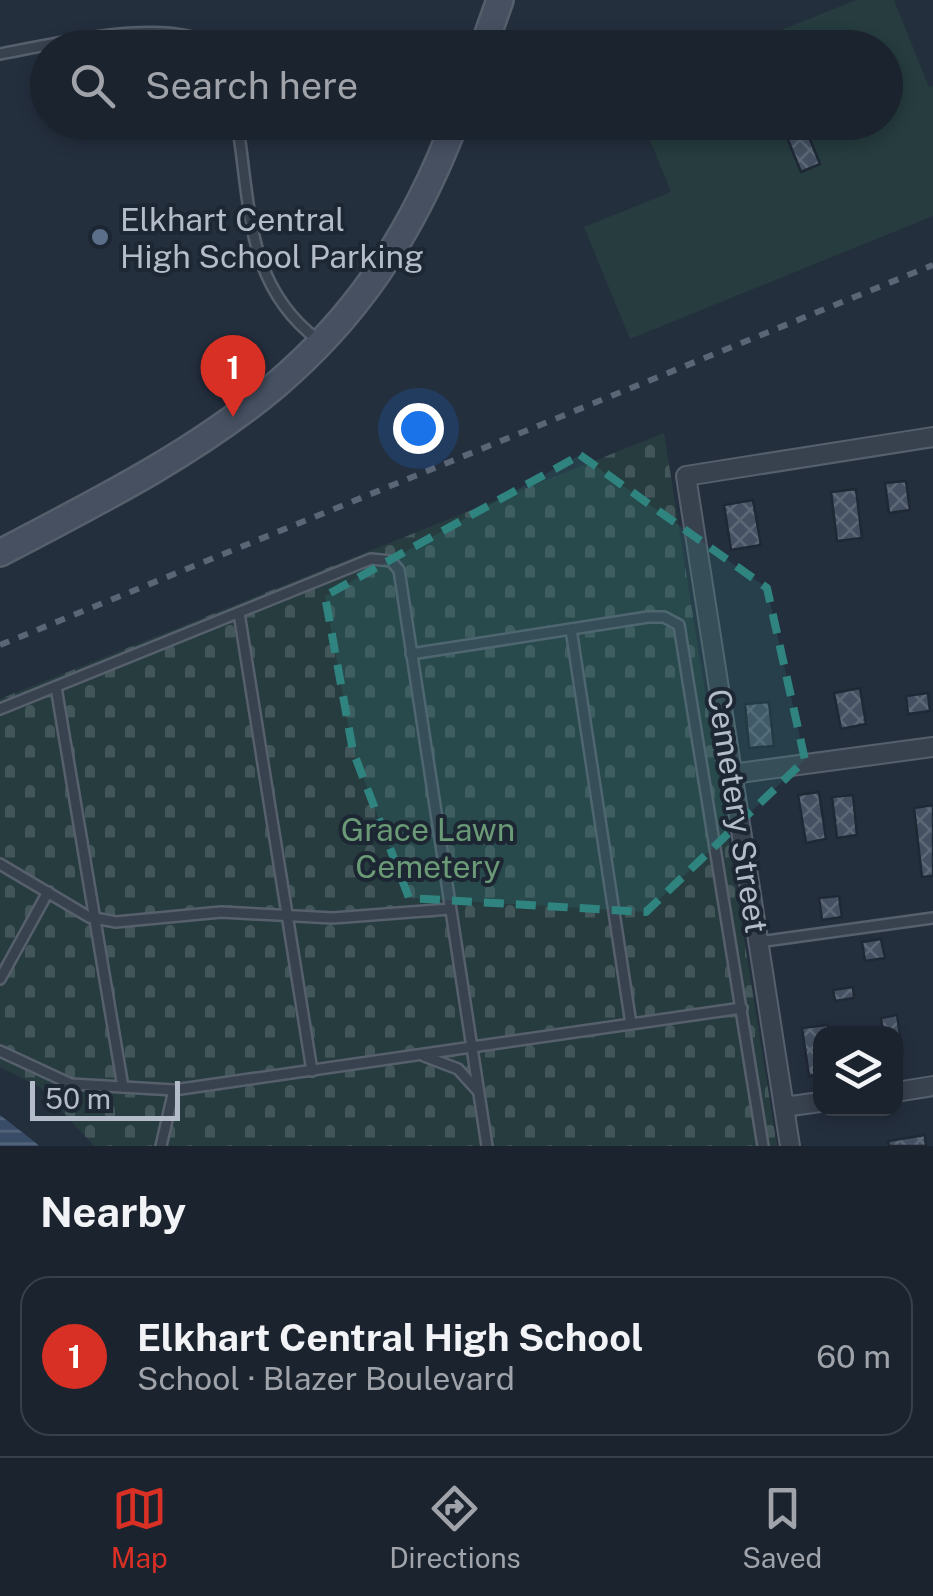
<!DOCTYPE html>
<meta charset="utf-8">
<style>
:root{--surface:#1b232e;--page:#242b36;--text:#f1f3f6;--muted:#a0a4aa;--line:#39404a;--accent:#d93025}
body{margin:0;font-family:"Public Sans",sans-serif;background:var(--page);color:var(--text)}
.controls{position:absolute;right:30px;bottom:30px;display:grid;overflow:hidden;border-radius:20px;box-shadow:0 5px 15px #0003}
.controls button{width:90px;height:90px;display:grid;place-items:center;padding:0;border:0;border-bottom:2px solid var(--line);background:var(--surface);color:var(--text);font:50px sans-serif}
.scale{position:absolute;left:30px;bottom:25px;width:150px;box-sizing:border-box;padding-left:10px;border:5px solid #b4bcc9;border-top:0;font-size:28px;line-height:35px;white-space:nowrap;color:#b4bcc9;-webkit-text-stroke:8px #1d2633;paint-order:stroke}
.you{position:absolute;left:418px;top:428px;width:35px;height:35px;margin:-25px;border:8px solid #fff;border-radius:50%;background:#1a73e8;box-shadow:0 0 0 15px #1a73e833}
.badge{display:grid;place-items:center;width:65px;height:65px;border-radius:50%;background:var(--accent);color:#fff;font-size:32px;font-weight:700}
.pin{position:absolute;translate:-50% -82px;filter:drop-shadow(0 2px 5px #0008)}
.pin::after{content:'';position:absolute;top:52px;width:35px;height:30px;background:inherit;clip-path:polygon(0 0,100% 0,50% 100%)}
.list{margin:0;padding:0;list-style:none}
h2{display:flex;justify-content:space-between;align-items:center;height:130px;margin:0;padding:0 40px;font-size:42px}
h2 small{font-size:32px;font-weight:400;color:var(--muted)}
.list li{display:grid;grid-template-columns:65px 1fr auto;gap:30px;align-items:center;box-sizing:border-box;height:160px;margin:0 20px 20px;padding:0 20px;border:2px solid var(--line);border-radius:30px}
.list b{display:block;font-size:38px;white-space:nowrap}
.list p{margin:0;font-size:32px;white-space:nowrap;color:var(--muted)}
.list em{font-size:32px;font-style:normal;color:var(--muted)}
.icon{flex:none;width:55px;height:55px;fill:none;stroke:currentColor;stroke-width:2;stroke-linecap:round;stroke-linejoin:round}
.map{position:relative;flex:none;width:933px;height:1146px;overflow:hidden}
.search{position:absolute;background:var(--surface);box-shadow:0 5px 15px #0003;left:30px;right:30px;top:30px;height:110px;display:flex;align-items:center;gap:25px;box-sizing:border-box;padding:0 35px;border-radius:55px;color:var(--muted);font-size:38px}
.sheet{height:310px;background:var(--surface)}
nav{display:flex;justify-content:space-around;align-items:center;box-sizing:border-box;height:140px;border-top:2px solid var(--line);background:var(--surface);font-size:28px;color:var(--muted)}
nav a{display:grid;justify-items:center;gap:5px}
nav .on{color:var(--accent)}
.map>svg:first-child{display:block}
.cemetery{fill:url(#cemetery-stones)}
.green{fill:#263c3f}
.water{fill:url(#water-rules)}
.building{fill:url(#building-cross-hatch);stroke:#1f2835;stroke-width:2.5}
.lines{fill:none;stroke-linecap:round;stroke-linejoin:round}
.service-casing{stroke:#565f6c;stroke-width:14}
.minor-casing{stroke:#565f6c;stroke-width:22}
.secondary-casing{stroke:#565f6c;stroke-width:30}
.service{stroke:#38414e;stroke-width:9}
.minor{stroke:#38414e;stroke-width:18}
.secondary{stroke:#465061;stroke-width:25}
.rail{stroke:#5a6575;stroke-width:6;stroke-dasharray:10 10;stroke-linecap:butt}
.marked{fill:#308480;fill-opacity:0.2;stroke:#308480;stroke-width:8;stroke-dasharray:20 12;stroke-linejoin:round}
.service-dot{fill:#5c6f8a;stroke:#1d2633;stroke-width:4}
.labels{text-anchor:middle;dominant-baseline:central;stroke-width:8;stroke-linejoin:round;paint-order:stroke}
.poi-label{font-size:32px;fill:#b4bcc9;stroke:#1d2633;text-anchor:start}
.street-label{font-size:32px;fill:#b4bcc9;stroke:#1d2633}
.park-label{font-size:32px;fill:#6b9a76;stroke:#1d2633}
</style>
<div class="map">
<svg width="933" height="1146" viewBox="0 0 933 1146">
<defs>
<pattern id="cemetery-stones" width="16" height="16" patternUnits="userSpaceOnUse" patternTransform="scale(2.5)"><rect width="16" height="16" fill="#263c3f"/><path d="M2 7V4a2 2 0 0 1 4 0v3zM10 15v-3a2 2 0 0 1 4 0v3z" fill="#435659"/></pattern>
<pattern id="water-rules" width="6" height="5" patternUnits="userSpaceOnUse" patternTransform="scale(2.5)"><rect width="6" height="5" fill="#394c67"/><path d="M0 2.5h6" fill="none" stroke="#53647b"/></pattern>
<pattern id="building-cross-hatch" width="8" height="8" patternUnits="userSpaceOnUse" patternTransform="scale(2.5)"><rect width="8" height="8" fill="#455162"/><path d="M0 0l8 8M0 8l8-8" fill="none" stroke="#5d6877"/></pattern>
</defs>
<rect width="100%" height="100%" fill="#242f3e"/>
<!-- cemetery -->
<polygon class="cemetery" points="664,433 777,1146 94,1146 40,1087 0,1067 0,699"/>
<!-- green -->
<polygon class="green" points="856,0 894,0 929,87 933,86 933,216 630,339 584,227 671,192 643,123 886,122 886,48 739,47"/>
<!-- water -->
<polygon class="water" points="0,1115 36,1143 39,1146 0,1146"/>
<!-- building -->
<g class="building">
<polygon points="803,122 820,164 801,172 782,125"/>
<polygon points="906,481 910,510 889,513 885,483"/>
<polygon points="856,489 862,538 837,541 831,492"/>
<polygon points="753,500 761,545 731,550 724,505"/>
<polygon points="860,688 866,724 841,729 834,693"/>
<polygon points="928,693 930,711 908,714 906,696"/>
<polygon points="769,702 774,746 749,748 745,704"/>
<polygon points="819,792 826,839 806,843 798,795"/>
<polygon points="853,795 857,835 837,838 832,797"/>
<polygon points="933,805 933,876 922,877 914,808"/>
<polygon points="839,896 842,917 822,920 819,898"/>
<polygon points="881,939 885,958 865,961 862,942"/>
<polygon points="853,987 854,998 835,1001 833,990"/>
<polygon points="897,1015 903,1054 896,1055 896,1034 878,1032 883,1031 881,1018"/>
<polygon points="828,1025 829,1034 820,1034 820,1074 809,1076 802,1028"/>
<polygon points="925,1135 926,1146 889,1146 888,1141"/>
</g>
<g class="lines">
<!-- service casing -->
<g class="service-casing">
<g id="service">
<path d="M 0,54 C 51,45 173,14 215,48"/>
<path d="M 237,122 C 251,206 245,285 318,340"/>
<polyline points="239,613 312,1071"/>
<polyline points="571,629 631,1024"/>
<polyline points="411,654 648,617 664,617 679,625 763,1146"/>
<polyline points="56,687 123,1087"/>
<polyline points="0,709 371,559 391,561 399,570 487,1146"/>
<polyline points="0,864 89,917 116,922 221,912 333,918 450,909"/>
<polyline points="758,942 933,918"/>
<polyline points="0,979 48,892"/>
<polyline points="0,1051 71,1084 174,1090 742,1008"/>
<polyline points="424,1056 458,1069 477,1090"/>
<polyline points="161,1146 174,1090"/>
</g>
</g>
<!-- minor casing -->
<g class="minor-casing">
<g id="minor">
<polyline points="732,774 933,747"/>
<polyline points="896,1092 933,1086"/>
<polyline points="784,1107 820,1102"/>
<polyline points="790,1146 686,476 933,437"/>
</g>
</g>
<!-- secondary casing -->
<g class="secondary-casing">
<g id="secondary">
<polyline points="483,48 500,0"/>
<path d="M 0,553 C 219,439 362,365 455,122"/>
</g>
</g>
<!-- service -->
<use href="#service" class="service"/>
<!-- minor -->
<use href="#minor" class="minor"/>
<!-- secondary -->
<use href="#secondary" class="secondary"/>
<!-- rail -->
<polyline class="rail" points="0,645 933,265"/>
</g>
<!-- marked area -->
<path class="marked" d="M 580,455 L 767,588 L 805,760 L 646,912 L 409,898 L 353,751 L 325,596 Z"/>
<!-- markers -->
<circle class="service-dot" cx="100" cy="237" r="10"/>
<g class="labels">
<!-- poi labels -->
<g class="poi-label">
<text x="120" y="219">Elkhart Central<tspan x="120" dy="37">High School Parking</tspan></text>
</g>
<!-- street labels -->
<g class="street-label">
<text transform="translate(738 811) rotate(81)">Cemetery Street</text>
</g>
<!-- park labels -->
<g class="park-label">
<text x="428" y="829">Grace Lawn<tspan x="428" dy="37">Cemetery</tspan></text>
</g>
</g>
</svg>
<div class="controls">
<button><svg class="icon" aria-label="layers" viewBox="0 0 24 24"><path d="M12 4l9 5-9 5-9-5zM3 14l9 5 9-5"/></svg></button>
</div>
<div class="scale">50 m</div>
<div class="you"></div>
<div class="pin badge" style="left:233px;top:417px">1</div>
<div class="search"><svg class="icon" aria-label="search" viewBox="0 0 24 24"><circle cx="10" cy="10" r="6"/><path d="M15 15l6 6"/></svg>Search here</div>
</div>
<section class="sheet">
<h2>Nearby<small></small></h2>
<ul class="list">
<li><span class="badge">1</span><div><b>Elkhart Central High School</b><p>School · Blazer Boulevard</p></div><em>60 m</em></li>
</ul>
</section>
<nav>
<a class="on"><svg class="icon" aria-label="map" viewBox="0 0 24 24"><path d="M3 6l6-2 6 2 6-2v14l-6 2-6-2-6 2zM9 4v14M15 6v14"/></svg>Map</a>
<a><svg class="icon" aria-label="directions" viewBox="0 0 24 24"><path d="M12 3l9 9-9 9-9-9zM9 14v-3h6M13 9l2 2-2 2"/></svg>Directions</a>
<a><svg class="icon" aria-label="saved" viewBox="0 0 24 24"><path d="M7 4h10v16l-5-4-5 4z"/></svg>Saved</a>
</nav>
